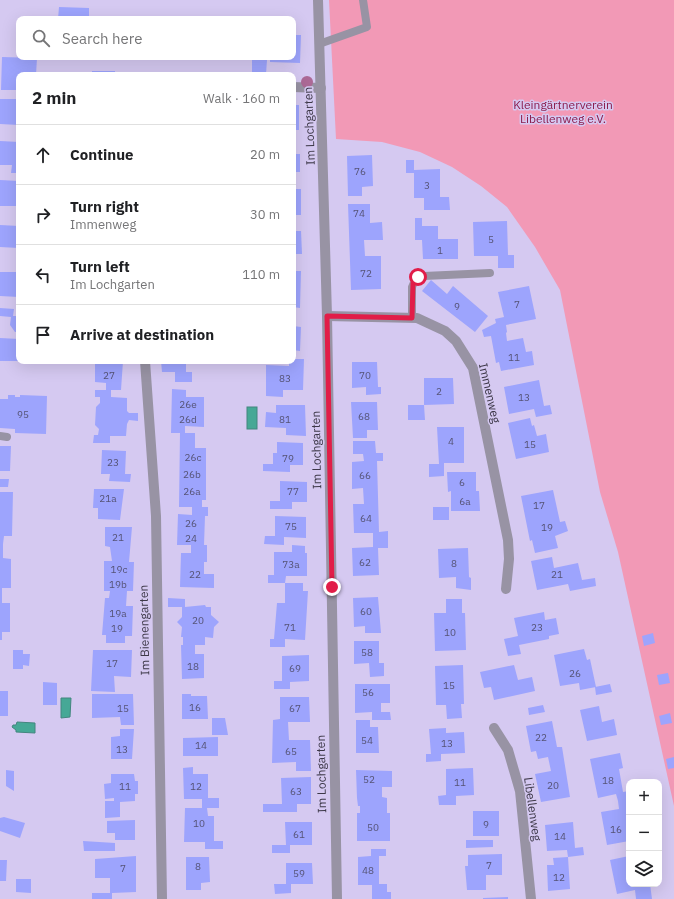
<!DOCTYPE html>
<meta charset="utf-8">
<style>
:root{--surface:#fff;--page:#f6f6f6;--text:#202124;--muted:#757577;--line:#e0e0e0}
body{margin:0;font-family:"IBM Plex Sans",sans-serif;background:var(--page);color:var(--text)}
.controls{position:absolute;right:12px;bottom:12px;display:grid;overflow:hidden;border-radius:8px;box-shadow:0 4px 16px #0002}
.controls button{width:36px;height:36px;display:grid;place-items:center;padding:0;border:0;border-bottom:1px solid var(--line);background:var(--surface);color:var(--text);font:20px sans-serif}
.stop{position:absolute;width:12px;height:12px;margin:-9px;border:3px solid #e11d48;border-radius:50%;background:#fff}
.stop.end{background:#e11d48;border-color:#fff;box-shadow:0 1px 4px #0008}
.list{margin:0;padding:0;list-style:none}
h2{display:flex;justify-content:space-between;align-items:center;height:52px;margin:0;padding:0 16px;font-size:17px}
h2 small{font-size:13px;font-weight:400;color:var(--muted)}
.list li{display:grid;grid-template-columns:26px 1fr auto;gap:12px;align-items:center;box-sizing:border-box;height:60px;padding:0 16px;border-top:1px solid var(--line)}
.list b{display:block;font-size:15px;white-space:nowrap}
.list p{margin:0;font-size:13px;white-space:nowrap;color:var(--muted)}
.list em{font-size:13px;font-style:normal;color:var(--muted)}
.icon{flex:none;width:22px;height:22px;fill:none;stroke:currentColor;stroke-width:2;stroke-linecap:round;stroke-linejoin:round}
.map{position:relative;flex:none;width:674px;height:899px;overflow:hidden}
.search{position:absolute;background:var(--surface);box-shadow:0 4px 16px #0002;left:16px;top:16px;width:280px;height:44px;display:flex;align-items:center;gap:10px;box-sizing:border-box;padding:0 14px;border-radius:8px;color:var(--muted);font-size:15px}
.panel{position:absolute;background:var(--surface);box-shadow:0 4px 16px #0002;left:16px;top:72px;width:280px;height:292px;border-radius:8px}
.map>svg:first-child{display:block}
.green{fill:#f299b6}
.water{fill:#46a896;stroke:#43867f}
.building{fill:#9da4fd}
.lines{fill:none;stroke-linecap:round;stroke-linejoin:round}
.lane{stroke:#9893a4;stroke-width:8}
.street{stroke:#9893a4;stroke-width:10}
.tree{fill:#ac6996}
.route{stroke:#e11d48;stroke-width:5}
.labels{text-anchor:middle;dominant-baseline:central;stroke-width:3;stroke-linejoin:round;paint-order:stroke}
.number-label{font-size:10px;fill:#555375}
.park-label{font-size:12px;fill:#8b1b4c;stroke:#d5c9f1}
.street-label{font-size:12px;fill:#3d3848;stroke:#d5c9f1}
</style>
<div class="map">
<svg width="674" height="899" viewBox="0 0 674 899">
<rect width="100%" height="100%" fill="#d5c9f1"/>
<!-- green -->
<polygon class="green" points="329,0 674,0 674,806 618,552 600,492 560,290 535,247 507,207 481,186 452,167 420,152 382,142 336,139"/>
<!-- water -->
<g class="water">
<rect x="247" y="407" width="10" height="22"/>
<polygon points="61,698 71,698 70,717 61,718"/>
<polygon points="17,722 35,723 35,733 16,732 16,730 12,727 13,725 16,725"/>
</g>
<!-- building -->
<g class="building">
<polygon points="59,7 89,8 89,17 93,19 58,19"/>
<polygon points="293,35 301,35 300,63 270,62 270,57 293,57"/>
<polygon points="2,57 37,58 36,75 19,75 19,81 16,81 16,90 1,90"/>
<polygon points="252,59 267,60 266,74 252,74"/>
<rect x="92" y="71" width="23" height="4"/>
<polygon points="0,99 19,99 19,125 0,124"/>
<rect x="293" y="105" width="6" height="25"/>
<polygon points="0,141 19,142 19,173 11,173 12,165 0,165"/>
<rect x="293" y="154" width="7" height="18"/>
<polygon points="372,155 373,186 362,187 362,196 348,196 347,156"/>
<polygon points="406,160 414,160 414,170 440,169 440,197 449,197 450,210 424,210 424,198 414,198 414,173 406,173"/>
<polygon points="0,180 19,181 19,206 0,206"/>
<rect x="293" y="189" width="8" height="26"/>
<polygon points="348,204 370,204 370,223 382,222 383,240 364,240 365,256 381,256 381,289 351,290"/>
<polygon points="415,218 422,218 422,226 438,226 438,239 458,239 458,259 423,259 422,240 415,240"/>
<polygon points="507,221 508,255 514,255 514,268 498,268 498,256 474,256 473,222"/>
<polygon points="0,225 19,226 19,248 0,247"/>
<polygon points="293,231 301,231 302,254 293,254"/>
<polygon points="293,271 301,271 300,308 293,307"/>
<polygon points="0,272 19,272 19,297 0,296"/>
<polygon points="431,280 447,294 453,286 488,316 475,332 422,291"/>
<polygon points="529,286 536,319 506,325 507,332 506,333 507,341 523,338 526,352 532,351 534,365 501,371 499,362 496,363 491,336 484,337 482,330 496,323 495,319 504,317 498,292"/>
<polygon points="0,308 14,309 13,316 19,316 19,332 15,332 10,325 11,317 0,316"/>
<polygon points="293,326 301,327 300,351 293,350"/>
<polygon points="0,338 19,339 19,361 0,361"/>
<polygon points="293,359 304,359 303,390 283,390 283,397 266,396 266,365 289,366 289,361 293,361"/>
<polygon points="95,361 123,361 121,390 111,390 111,397 127,398 127,411 129,413 138,413 138,421 129,420 127,424 126,436 110,436 110,443 93,443 94,435 98,435 99,429 95,425 96,407 100,403 100,397 95,397 95,390 106,390 106,383 95,382"/>
<polygon points="161,361 186,361 186,372 192,372 192,382 175,382 175,372 162,372"/>
<polygon points="352,362 377,362 378,387 381,387 381,394 366,395 366,387 352,388"/>
<polygon points="424,378 453,378 454,404 424,405 425,420 408,420 408,405 424,405"/>
<polygon points="539,380 544,406 550,405 552,414 536,417 534,409 509,414 504,387"/>
<polygon points="172,389 186,390 186,397 204,397 204,427 185,426 185,433 195,433 195,448 206,448 206,500 202,500 202,507 208,507 208,516 205,516 204,545 207,545 207,562 204,562 204,574 214,574 214,588 180,587 181,553 191,553 191,545 177,545 178,514 192,515 192,507 179,507 180,433 171,433"/>
<polygon points="8,395 15,395 15,397 20,397 20,395 47,396 46,434 15,433 15,429 0,428 0,399 8,399"/>
<polygon points="351,402 377,402 378,430 367,430 367,438 353,438"/>
<polygon points="276,405 305,405 306,436 286,435 286,428 265,427 266,412 276,413"/>
<polygon points="530,418 532,426 534,425 537,436 546,434 549,452 516,459 508,423"/>
<polygon points="437,427 464,427 464,463 444,463 444,476 429,477 429,464 439,464"/>
<polygon points="353,441 375,441 376,453 383,453 383,461 377,461 379,532 388,531 388,548 378,548 379,575 353,576 352,548 373,547 373,533 354,533 353,504 364,504 363,488 352,489 352,462 364,461 363,454 353,454"/>
<polygon points="277,442 303,443 303,465 290,465 290,472 263,471 263,464 273,464 273,453 277,453"/>
<polygon points="0,446 11,446 10,471 0,471"/>
<polygon points="102,450 126,451 125,474 131,474 130,482 109,481 110,474 101,474"/>
<polygon points="447,472 476,472 476,491 479,491 480,511 451,511 451,491 448,492"/>
<polygon points="0,479 9,479 8,487 0,487"/>
<polygon points="280,481 307,482 307,502 292,502 292,509 270,509 270,501 280,501"/>
<polygon points="94,489 124,489 120,520 98,519 98,508 93,508"/>
<polygon points="553,490 560,522 565,521 568,531 555,536 558,548 535,553 532,540 530,541 521,496"/>
<polygon points="0,492 13,492 12,536 4,536 3,544 3,558 11,559 11,588 2,588 2,603 10,603 10,632 2,632 2,640 0,640"/>
<rect x="433" y="507" width="16" height="13"/>
<polygon points="275,516 306,517 306,538 284,537 284,545 264,544 265,536 275,536"/>
<polygon points="105,527 132,527 129,562 134,562 133,591 127,591 126,606 133,606 132,636 125,636 125,643 106,643 106,635 102,635 105,598 109,598 110,591 104,591 104,561 112,561 110,547 105,546"/>
<polygon points="292,545 305,546 305,553 307,553 307,576 286,576 285,583 268,583 268,575 274,575 274,552 292,552"/>
<polygon points="468,548 469,577 471,578 471,590 456,588 456,577 439,578 438,549"/>
<polygon points="552,557 554,568 578,563 582,580 595,578 596,586 570,591 568,584 537,590 531,561"/>
<polygon points="285,583 303,583 303,591 308,591 305,640 285,639 285,647 270,647 270,639 274,639 277,603 285,603"/>
<polygon points="378,597 381,633 365,633 365,626 354,627 353,598"/>
<polygon points="168,598 185,599 185,607 205,605 206,607 211,607 211,615 219,622 214,627 213,638 205,637 205,645 195,645 195,654 204,654 204,678 182,679 181,645 183,645 183,637 181,637 182,627 177,622 182,617 182,607 168,607"/>
<polygon points="446,599 462,599 462,613 465,613 466,650 435,651 434,613 446,613"/>
<polygon points="544,612 545,620 556,618 559,634 549,636 549,639 519,645 521,654 508,656 504,639 518,636 514,618"/>
<polygon points="653,633 655,643 644,646 642,636"/>
<polygon points="354,641 379,641 379,663 384,663 384,676 370,677 369,663 354,664"/>
<polygon points="584,649 587,660 590,659 596,687 580,690 579,683 560,686 554,655"/>
<polygon points="13,650 23,650 23,654 30,654 29,666 23,665 23,669 13,669"/>
<polygon points="93,650 132,650 131,677 114,676 115,692 91,691"/>
<polygon points="309,655 309,681 290,682 290,689 274,689 274,681 282,681 282,656"/>
<polygon points="463,665 464,704 461,704 462,718 447,719 446,705 436,705 435,666"/>
<polygon points="514,665 518,680 532,677 535,691 494,700 491,687 484,688 480,672"/>
<polygon points="668,673 670,683 659,685 657,675"/>
<polygon points="43,682 57,683 57,705 43,705"/>
<polygon points="355,684 390,684 390,703 381,703 381,712 390,712 391,720 372,720 372,712 355,713"/>
<polygon points="610,684 612,692 596,695 595,687"/>
<rect x="0" y="691" width="8" height="25"/>
<polygon points="92,694 133,694 134,725 121,725 120,717 92,718"/>
<polygon points="182,694 191,694 191,696 207,696 208,719 182,719"/>
<polygon points="280,697 309,697 310,722 288,722 289,740 310,740 311,771 296,771 296,762 272,763 273,720 280,719"/>
<polygon points="543,705 545,712 529,715 528,708"/>
<polygon points="599,706 602,722 614,719 617,735 587,741 580,710"/>
<polygon points="670,713 672,723 661,725 659,716"/>
<polygon points="212,718 225,718 228,735 212,735"/>
<polygon points="356,720 370,720 370,727 378,727 379,753 356,753"/>
<polygon points="552,721 557,747 562,747 570,797 541,802 535,774 551,771 548,757 538,759 536,751 531,752 526,726"/>
<polygon points="446,728 446,733 464,732 465,753 441,754 441,761 426,762 426,754 431,754 429,729"/>
<polygon points="120,729 134,729 132,759 111,759 111,737 120,736"/>
<polygon points="218,737 218,756 183,756 183,738"/>
<polygon points="620,753 623,768 619,769 623,792 629,791 629,825 627,826 629,841 607,845 601,812 619,809 618,801 616,794 598,798 590,759"/>
<polygon points="674,757 674,768 668,769 666,759"/>
<polygon points="193,767 193,774 208,774 208,798 219,798 219,808 207,808 208,816 214,816 214,841 223,841 223,849 205,849 205,842 184,842 185,808 202,808 202,799 184,799 183,768"/>
<polygon points="473,768 474,795 456,796 456,805 439,805 438,796 446,795 446,769"/>
<polygon points="6,770 14,771 14,791 6,786"/>
<polygon points="356,770 392,771 392,787 382,787 382,797 387,798 387,813 390,813 390,841 357,841 357,813 360,813 360,806 358,806 357,798"/>
<polygon points="111,774 134,774 135,781 138,781 138,794 135,794 135,801 120,802 120,817 105,818 105,801 114,801 114,798 105,799 104,784 111,783"/>
<polygon points="311,777 311,804 297,804 297,812 263,812 263,804 282,804 281,778"/>
<rect x="473" y="811" width="26" height="25"/>
<polygon points="4,817 25,823 20,838 0,831 0,818"/>
<polygon points="135,820 135,840 115,840 115,833 107,833 107,821"/>
<polygon points="285,822 312,822 312,845 290,845 290,853 272,853 272,845 286,845"/>
<polygon points="573,822 575,848 583,847 584,855 568,857 567,850 547,851 545,825"/>
<polygon points="466,840 493,840 493,847 466,848"/>
<polygon points="83,841 115,843 115,851 84,851"/>
<polygon points="371,849 386,849 386,856 379,856 379,884 387,884 387,892 391,892 391,899 372,899 372,885 358,885 358,857 371,856"/>
<polygon points="502,854 502,875 486,875 486,890 467,890 465,866 468,866 468,855"/>
<polygon points="136,856 136,892 112,893 112,899 92,899 92,893 110,893 110,878 95,878 95,859"/>
<polygon points="629,856 629,884 650,884 652,899 636,899 635,890 617,894 610,860"/>
<polygon points="186,857 209,857 210,882 201,883 201,890 186,890"/>
<polygon points="568,857 570,889 548,891 547,865 554,865 553,858"/>
<polygon points="0,860 7,860 6,881 0,881"/>
<polygon points="286,863 312,863 313,884 291,884 291,893 275,894 274,884 286,884"/>
<polygon points="16,879 31,879 31,893 16,892"/>
<polygon points="508,897 508,899 483,899 483,898"/>
</g>
<g class="lines">
<!-- lane -->
<g class="lane">
<polyline points="319,44 367,27 363,0"/>
<polyline points="412,318 412,287 416,278 424,276 490,273"/>
<polyline points="0,436 7,437"/>
</g>
<!-- street -->
<g class="street">
<polyline points="318,0 327,316 337,899"/>
<polyline points="293,87 321,88"/>
<polyline points="327,316 417,318 445,331 456,341 473,368 508,540 509,559 506,589"/>
<polyline points="145,361 156,516 162,899"/>
<polyline points="494,728 508,750 520,791 531,899"/>
</g>
</g>
<!-- trees -->
<circle class="tree" cx="307" cy="82" r="6"/>
<g class="lines">
<!-- route -->
<polyline class="route" points="332,587 327,316 412,318 413,283 418,277"/>
</g>
<g class="labels">
<!-- number labels -->
<g class="number-label">
<text x="360" y="171">76</text>
<text x="427" y="185">3</text>
<text x="359" y="213">74</text>
<text x="491" y="239">5</text>
<text x="440" y="250">1</text>
<text x="366" y="273">72</text>
<text x="517" y="304">7</text>
<text x="457" y="306">9</text>
<text x="514" y="357">11</text>
<text x="109" y="375">27</text>
<text x="365" y="375">70</text>
<text x="285" y="378">83</text>
<text x="439" y="391">2</text>
<text x="524" y="397">13</text>
<text x="188" y="404">26e</text>
<text x="23" y="414">95</text>
<text x="364" y="416">68</text>
<text x="188" y="419">26d</text>
<text x="285" y="419">81</text>
<text x="451" y="441">4</text>
<text x="530" y="444">15</text>
<text x="193" y="457">26c</text>
<text x="288" y="458">79</text>
<text x="113" y="462">23</text>
<text x="192" y="474">26b</text>
<text x="365" y="475">66</text>
<text x="462" y="482">6</text>
<text x="192" y="491">26a</text>
<text x="293" y="491">77</text>
<text x="108" y="498">21a</text>
<text x="465" y="501">6a</text>
<text x="539" y="505">17</text>
<text x="366" y="518">64</text>
<text x="191" y="523">26</text>
<text x="291" y="526">75</text>
<text x="547" y="527">19</text>
<text x="118" y="537">21</text>
<text x="191" y="538">24</text>
<text x="365" y="562">62</text>
<text x="454" y="563">8</text>
<text x="291" y="564">73a</text>
<text x="119" y="569">19c</text>
<text x="195" y="574">22</text>
<text x="557" y="574">21</text>
<text x="118" y="584">19b</text>
<text x="366" y="611">60</text>
<text x="118" y="613">19a</text>
<text x="198" y="620">20</text>
<text x="290" y="627">71</text>
<text x="537" y="627">23</text>
<text x="117" y="628">19</text>
<text x="450" y="632">10</text>
<text x="367" y="652">58</text>
<text x="112" y="663">17</text>
<text x="193" y="666">18</text>
<text x="295" y="668">69</text>
<text x="575" y="673">26</text>
<text x="449" y="685">15</text>
<text x="368" y="692">56</text>
<text x="195" y="707">16</text>
<text x="123" y="708">15</text>
<text x="295" y="708">67</text>
<text x="541" y="737">22</text>
<text x="367" y="740">54</text>
<text x="447" y="743">13</text>
<text x="201" y="745">14</text>
<text x="122" y="749">13</text>
<text x="291" y="751">65</text>
<text x="369" y="779">52</text>
<text x="608" y="780">18</text>
<text x="460" y="782">11</text>
<text x="553" y="785">20</text>
<text x="125" y="786">11</text>
<text x="196" y="786">12</text>
<text x="296" y="791">63</text>
<text x="199" y="823">10</text>
<text x="486" y="824">9</text>
<text x="373" y="827">50</text>
<text x="616" y="829">16</text>
<text x="299" y="834">61</text>
<text x="560" y="836">14</text>
<text x="489" y="865">7</text>
<text x="198" y="866">8</text>
<text x="123" y="868">7</text>
<text x="368" y="870">48</text>
<text x="299" y="873">59</text>
<text x="559" y="877">12</text>
</g>
<!-- park labels -->
<g class="park-label">
<text x="563" y="104">Kleingärtnerverein<tspan x="563" dy="14">Libellenweg e.V.</tspan></text>
</g>
<!-- street labels -->
<g class="street-label">
<text transform="translate(309 126) rotate(-92)">Im Lochgarten</text>
<text transform="translate(490 393) rotate(77)">Immenweg</text>
<text transform="translate(316 450) rotate(-91)">Im Lochgarten</text>
<text transform="translate(144 630) rotate(-91)">Im Bienengarten</text>
<text transform="translate(321 774) rotate(-91)">Im Lochgarten</text>
<text transform="translate(533 809) rotate(82)">Libellenweg</text>
</g>
</g>
</svg>
<div class="controls">
<button>+</button>
<button>−</button>
<button><svg class="icon" aria-label="layers" viewBox="0 0 24 24"><path d="M12 4l9 5-9 5-9-5zM3 14l9 5 9-5"/></svg></button>
</div>
<div class="stop" style="left:418px;top:277px"></div>
<div class="stop end" style="left:332px;top:587px"></div>
<div class="search"><svg class="icon" aria-label="search" viewBox="0 0 24 24"><circle cx="10" cy="10" r="6"/><path d="M15 15l6 6"/></svg>Search here</div>
<section class="panel">
<h2>2 min<small>Walk · 160 m</small></h2>
<ul class="list">
<li><svg class="icon" aria-label="ahead" viewBox="0 0 24 24"><path d="M12 20V5M6 11l6-6 6 6"/></svg><div><b>Continue</b></div><em>20 m</em></li>
<li><svg class="icon" aria-label="right" viewBox="0 0 24 24"><path d="M7 20v-9h11M14 6l5 5-5 5"/></svg><div><b>Turn right</b><p>Immenweg</p></div><em>30 m</em></li>
<li><svg class="icon" aria-label="left" viewBox="0 0 24 24"><path d="M17 20v-9H6M10 6l-5 5 5 5"/></svg><div><b>Turn left</b><p>Im Lochgarten</p></div><em>110 m</em></li>
<li><svg class="icon" aria-label="arrive" viewBox="0 0 24 24"><path d="M6 21V4h12l-3 4 3 4H6"/></svg><div><b>Arrive at destination</b></div></li>
</ul>
</section>
</div>
